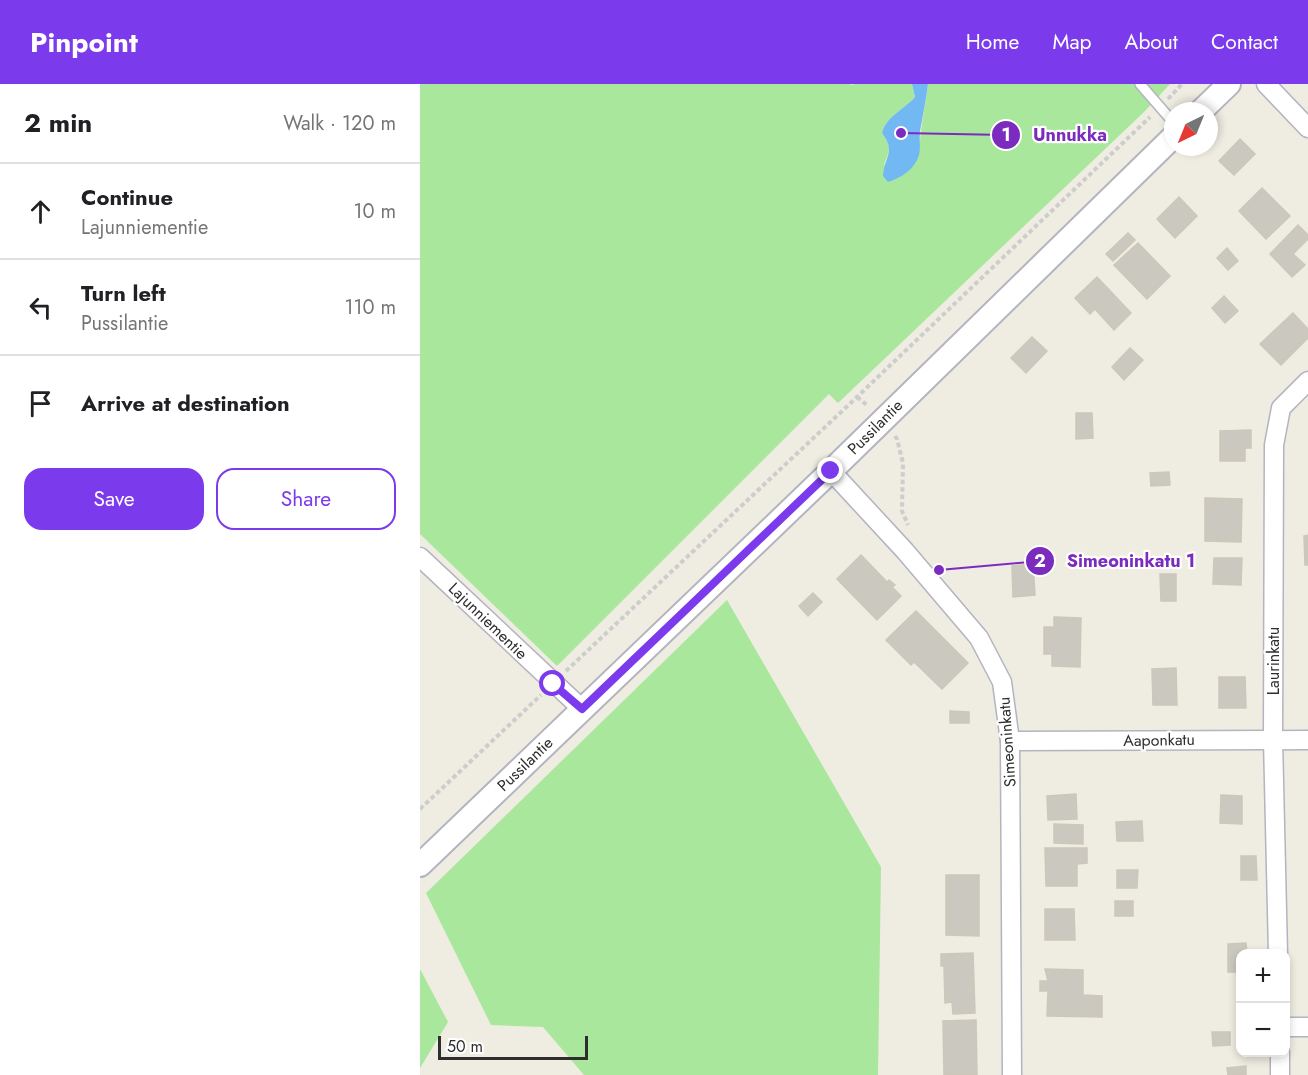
<!DOCTYPE html>
<meta charset="utf-8">
<style>
:root{--surface:#fff;--page:#f2f2f2;--text:#202124;--muted:#757577;--line:#e0e0e0;--accent:#7c3aed}
body{margin:0;font-family:Jost,sans-serif;background:var(--page);color:var(--text)}
.controls{position:absolute;right:18px;bottom:18px;display:grid;overflow:hidden;border-radius:12px;box-shadow:0 3px 9px #0003}
.controls button{width:54px;height:54px;display:grid;place-items:center;padding:0;border:0;border-bottom:2px solid var(--line);background:var(--surface);color:var(--text);font:30px sans-serif}
.compass{position:absolute;left:744px;top:18px;width:54px;height:54px;border-radius:50%;background:var(--surface);box-shadow:0 3px 9px #0003;rotate:223deg}
.scale{position:absolute;left:18px;bottom:15px;width:150px;box-sizing:border-box;padding-left:6px;border:3px solid #2e2e2e;border-top:0;font-size:16px;line-height:21px;white-space:nowrap;color:#2e2e2e;-webkit-text-stroke:4px #fff;paint-order:stroke}
.stop{position:absolute;width:18px;height:18px;margin:-14px;border:4px solid #7c3aed;border-radius:50%;background:#fff}
.stop.end{background:#7c3aed;border-color:#fff;box-shadow:0 2px 6px #0008}
.list{margin:0;padding:0;list-style:none}
h2{display:flex;justify-content:space-between;align-items:center;height:78px;margin:0;padding:0 24px;font-size:26px}
h2 small{font-size:20px;font-weight:400;color:var(--muted)}
.list li{display:grid;grid-template-columns:39px 1fr auto;gap:18px;align-items:center;box-sizing:border-box;height:96px;padding:0 24px;border-top:2px solid var(--line)}
.list b{display:block;font-size:22px;white-space:nowrap}
.list p{margin:0;font-size:20px;white-space:nowrap;color:var(--muted)}
.list em{font-size:20px;font-style:normal;color:var(--muted)}
.actions{display:flex;gap:12px;padding:18px 24px}
.actions a{flex:1;padding:14px 0;border:2px solid var(--accent);border-radius:18px;text-align:center;font-size:21px;color:var(--accent)}
.actions .main{background:var(--accent);color:#fff}
.icon{flex:none;width:33px;height:33px;fill:none;stroke:currentColor;stroke-width:2;stroke-linecap:round;stroke-linejoin:round}
.map{position:relative;flex:none;width:888px;height:991px;overflow:hidden}
header{display:flex;align-items:center;gap:36px;box-sizing:border-box;height:84px;padding:0 30px;background:var(--accent);color:#fff}
header strong{font-size:28px}
nav{display:flex;gap:33px;margin-inline-start:auto;font-size:21px}
main{display:flex}
aside{flex:1;background:var(--surface)}
.map>svg:first-child{display:block}
.green{fill:#a8e79c}
.water{fill:#72b9f3}
.building{fill:#cbc8c0;stroke:#cbc8b9;stroke-width:1.5}
.lines{fill:none;stroke-linecap:round;stroke-linejoin:round}
.service-casing{stroke:#b4b4c1;stroke-width:12}
.minor-casing{stroke:#b4b4c1;stroke-width:21}
.tertiary-casing{stroke:#b4b4c1;stroke-width:26}
.path{stroke:#cdcdcd;stroke-width:4;stroke-dasharray:4.5 3;stroke-linecap:butt}
.service{stroke:#fff;stroke-width:9}
.minor{stroke:#fff;stroke-width:18}
.tertiary{stroke:#fff;stroke-width:22}
.route{stroke:#7c3aed;stroke-width:8}
.labels{text-anchor:middle;dominant-baseline:central;stroke-width:4.5;stroke-linejoin:round;paint-order:stroke}
.street-label{font-size:16px;fill:#2e2e2e;stroke:#fff}
.leader{fill:none;stroke:#7b2cbf;stroke-width:2}
.callout-dot{fill:#7b2cbf;stroke:#fff;stroke-width:2}
.mark-label{font-size:18px;text-anchor:middle;font-weight:bold;fill:#fff}
.callout-label{font-size:18px;text-anchor:middle;font-weight:bold;fill:#7b2cbf;stroke:#fff;stroke-width:4.5;stroke-linejoin:round;paint-order:stroke}
</style>
<header>
<strong>Pinpoint</strong>
<nav><a>Home</a><a>Map</a><a>About</a><a>Contact</a></nav>
</header>
<main>
<aside>
<h2>2 min<small>Walk · 120 m</small></h2>
<ul class="list">
<li><svg class="icon" aria-label="ahead" viewBox="0 0 24 24"><path d="M12 20V5M6 11l6-6 6 6"/></svg><div><b>Continue</b><p>Lajunniementie</p></div><em>10 m</em></li>
<li><svg class="icon" aria-label="left" viewBox="0 0 24 24"><path d="M17 20v-9H6M10 6l-5 5 5 5"/></svg><div><b>Turn left</b><p>Pussilantie</p></div><em>110 m</em></li>
<li><svg class="icon" aria-label="arrive" viewBox="0 0 24 24"><path d="M6 21V4h12l-3 4 3 4H6"/></svg><div><b>Arrive at destination</b></div></li>
</ul>
<div class="actions"><a class="main">Save</a><a>Share</a></div>
</aside>
<div class="map">
<svg width="888" height="991" viewBox="0 0 888 991">
<rect width="100%" height="100%" fill="#efece1"/>
<!-- green -->
<g class="green">
<path d="M 0,0 L 430,0 L 431,1 L 435,0 L 492,0 L 495,13 C 485,25 466,32 462,49 C 472,63 470,65 464,81 L 499,71 C 500,47 505,24 508,0 L 750,0 L 724,28 L 418,319 L 409,310 L 137,582 L 0,450 Z"/>
<polygon points="307,516 461,783 458,991 164,991 123,943 71,941 6,809"/>
<polygon points="0,885 28,938 0,984"/>
</g>
<!-- water -->
<path class="water" d="M 492,0 L 508,0 C 506,16 503,31 500,47 C 499,55 501,64 499,71 C 495,85 481,94 468,98 L 463,92 C 465,71 476,68 462,49 C 466,32 485,25 495,13 Z"/>
<!-- building -->
<g class="building">
<polygon points="820,55 835,70 814,91 799,77"/>
<polygon points="842,104 870,132 846,155 819,127"/>
<polygon points="759,113 777,132 755,154 737,135"/>
<polygon points="878,141 888,151 888,155 873,170 885,181 872,193 850,170"/>
<polygon points="708,149 715,156 693,177 686,170"/>
<polygon points="718,159 750,192 727,215 694,181"/>
<polygon points="807,164 818,177 808,186 797,174"/>
<polygon points="677,193 711,229 694,246 675,225 670,230 655,214"/>
<polygon points="804,212 818,227 805,239 792,224"/>
<polygon points="873,229 888,245 888,254 861,281 840,260"/>
<polygon points="612,253 627,267 606,289 591,274"/>
<polygon points="710,264 723,276 704,296 692,283"/>
<polygon points="656,329 672,329 673,354 656,355"/>
<polygon points="831,346 831,364 825,364 825,377 800,377 800,347"/>
<polygon points="749,388 750,401 731,402 730,389"/>
<polygon points="785,414 822,415 821,458 785,457"/>
<polygon points="888,451 888,481 885,481 884,452"/>
<polygon points="441,471 467,498 469,496 475,501 472,503 481,512 457,536 417,495"/>
<polygon points="794,474 822,474 821,501 793,500"/>
<polygon points="613,480 615,511 593,513 592,482"/>
<polygon points="740,490 756,490 756,517 741,517"/>
<polygon points="393,509 402,518 388,532 379,522"/>
<polygon points="496,527 548,579 522,605 494,578 491,581 466,556"/>
<polygon points="634,533 661,534 660,583 632,582 632,570 624,570 624,543 634,543"/>
<polygon points="756,584 757,621 733,621 732,585"/>
<polygon points="799,593 825,593 826,624 799,624"/>
<polygon points="530,627 549,628 549,639 530,639"/>
<polygon points="656,710 657,735 628,736 627,712"/>
<polygon points="801,711 822,712 822,740 800,739"/>
<polygon points="722,737 723,757 697,757 696,738"/>
<polygon points="634,740 663,741 663,760 634,759"/>
<polygon points="625,764 667,764 667,779 657,780 657,802 626,802"/>
<polygon points="821,772 836,772 837,796 821,796"/>
<polygon points="697,786 718,786 717,804 697,804"/>
<polygon points="526,791 559,791 559,852 526,851"/>
<rect x="695" y="817" width="18" height="15"/>
<polygon points="625,825 654,825 655,856 625,856"/>
<polygon points="826,859 827,870 820,870 820,888 808,888 808,860"/>
<polygon points="553,869 555,929 533,930 532,918 525,919 524,882 521,882 521,870"/>
<polygon points="625,885 663,886 663,911 682,912 682,933 627,932 628,907 620,907 620,897 628,897"/>
<polygon points="556,936 557,991 524,991 523,937"/>
<polygon points="792,948 810,948 810,961 793,962"/>
<polygon points="826,982 826,991 808,991 807,984"/>
</g>
<g class="lines">
<!-- service casing -->
<g class="service-casing">
<polyline id="service" points="720,0 753,38"/>
</g>
<!-- minor casing -->
<g class="minor-casing">
<g id="minor">
<polyline points="846,0 888,44"/>
<polyline points="411,387 485,467 559,554 582,598 590,657 592,991"/>
<polyline points="0,473 162,625"/>
<polyline points="590,657 888,656"/>
<polyline points="858,870 853,655 854,361 861,324 888,297"/>
<polyline points="866,943 888,943"/>
<polyline points="860,991 860,968"/>
</g>
</g>
<!-- tertiary casing -->
<g class="tertiary-casing">
<g id="tertiary">
<polyline points="781,27 809,0"/>
<polyline points="0,781 411,387 753,53"/>
</g>
</g>
<!-- path -->
<g class="path">
<polyline points="748,15 762,0"/>
<polyline points="437,313 448,322"/>
<polyline points="475,352 477,355 483,379 482,427 488,441"/>
<polyline points="146,587 437,313 730,33"/>
<polyline points="0,725 121,611"/>
</g>
<!-- service -->
<use href="#service" class="service"/>
<!-- minor -->
<use href="#minor" class="minor"/>
<!-- tertiary -->
<use href="#tertiary" class="tertiary"/>
</g>
<g class="lines">
<!-- route -->
<polyline class="route" points="133,600 162,625 411,387"/>
</g>
<g class="labels">
<!-- street labels -->
<g class="street-label">
<text transform="translate(455 343) rotate(-45)">Pussilantie</text>
<text transform="translate(68 537) rotate(44)">Lajunniementie</text>
<text transform="translate(853 577) rotate(-90)">Laurinkatu</text>
<text transform="translate(739 656) rotate(-1)">Aaponkatu</text>
<text transform="translate(587 658) rotate(-94)">Simeoninkatu</text>
<text transform="translate(105 680) rotate(-44)">Pussilantie</text>
</g>
</g>
<!-- callouts -->
<path class="leader" d="M481 49L586 51M519 486L620 477"/>
<g class="callout-dot">
<circle cx="481" cy="49" r="6"/>
<circle cx="519" cy="486" r="6"/>
<circle cx="586" cy="51" r="15"/>
<circle cx="620" cy="477" r="15"/>
</g>
<g class="mark-label">
<text x="586" y="57">1</text>
<text x="620" y="483">2</text>
</g>
<g class="callout-label">
<text x="650" y="57">Unnukka</text>
<text x="711" y="483">Simeoninkatu 1</text>
</g>
</svg>
<div class="controls">
<button>+</button>
<button>−</button>
</div>
<svg class="compass" viewBox="-18 -18 36 36"><path d="M0-13l5 13h-10z" fill="#e53935"/><path d="M0 13l5-13h-10z" fill="#757577"/></svg>
<div class="scale">50 m</div>
<div class="stop" style="left:133px;top:600px"></div>
<div class="stop end" style="left:411px;top:387px"></div>
</div>
</main>
